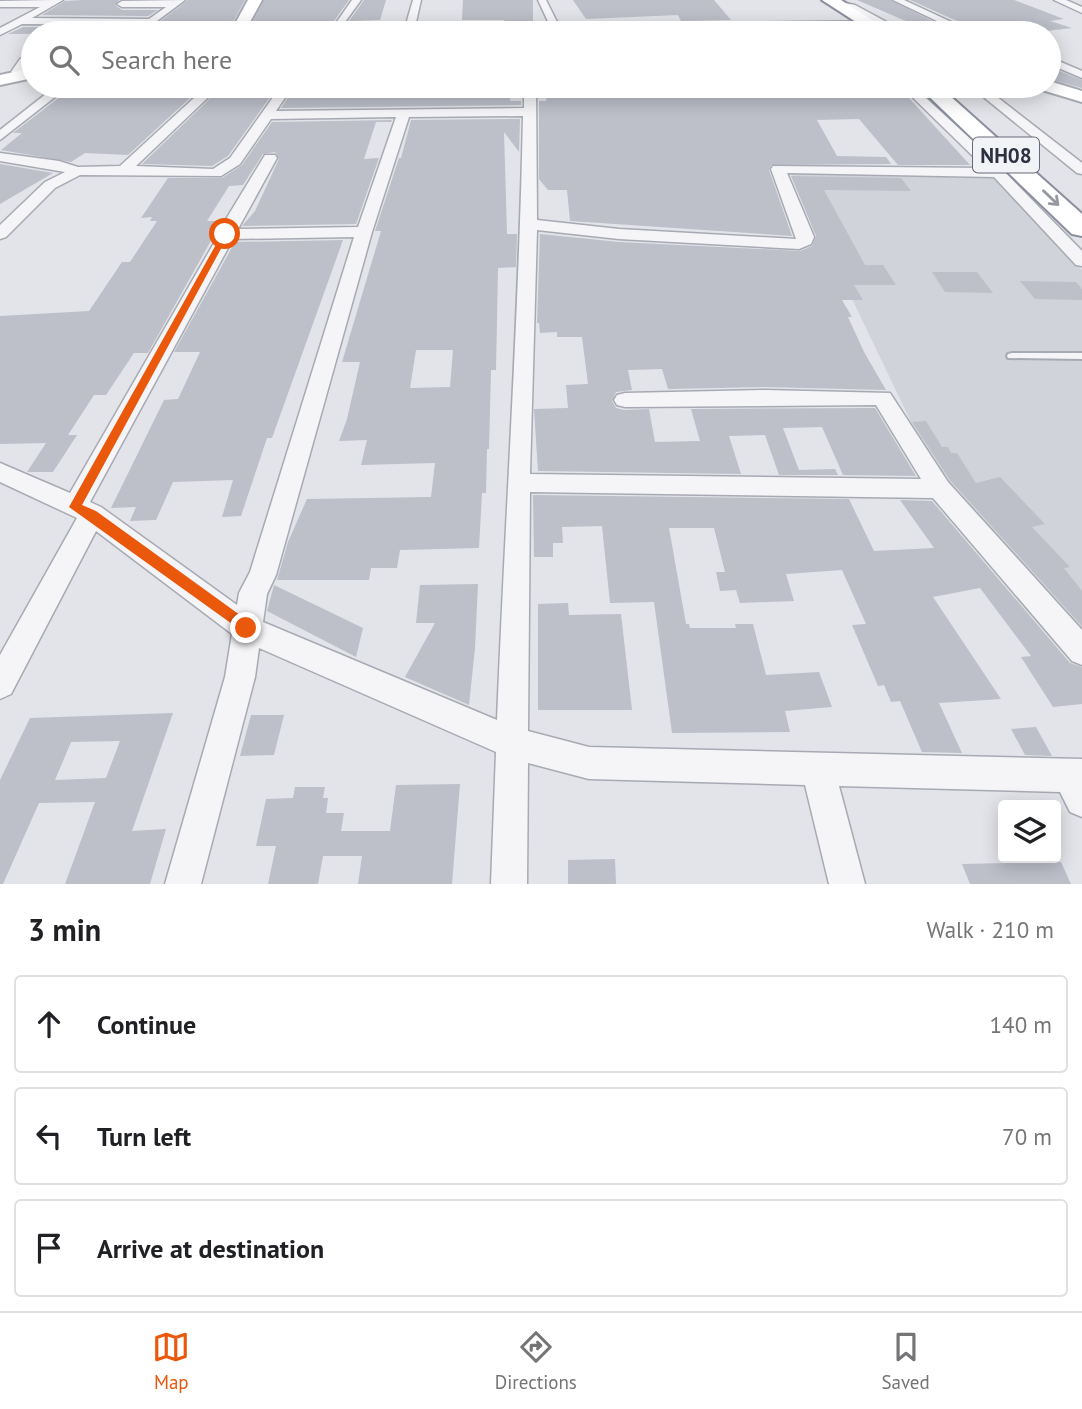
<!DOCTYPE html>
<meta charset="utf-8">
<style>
:root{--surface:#fff;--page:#f2f2f2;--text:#202124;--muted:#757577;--line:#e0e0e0;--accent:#ea580c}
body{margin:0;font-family:"PT Sans",sans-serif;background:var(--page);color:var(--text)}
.controls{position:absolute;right:21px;bottom:21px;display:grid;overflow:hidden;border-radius:7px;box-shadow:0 4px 18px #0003}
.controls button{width:63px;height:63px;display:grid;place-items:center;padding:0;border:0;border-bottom:2px solid var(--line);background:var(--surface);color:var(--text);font:35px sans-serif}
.stop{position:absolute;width:21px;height:21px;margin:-16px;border:5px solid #ea580c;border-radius:50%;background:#fff}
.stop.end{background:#ea580c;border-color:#fff;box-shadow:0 2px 7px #0008}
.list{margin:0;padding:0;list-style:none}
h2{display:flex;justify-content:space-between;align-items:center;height:91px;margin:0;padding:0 28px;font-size:30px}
h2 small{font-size:23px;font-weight:400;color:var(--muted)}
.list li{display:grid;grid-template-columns:46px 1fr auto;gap:21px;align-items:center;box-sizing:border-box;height:98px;margin:0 14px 14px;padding:0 14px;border:2px solid var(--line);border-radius:7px}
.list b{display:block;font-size:26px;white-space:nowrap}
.list em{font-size:23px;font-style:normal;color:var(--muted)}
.icon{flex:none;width:38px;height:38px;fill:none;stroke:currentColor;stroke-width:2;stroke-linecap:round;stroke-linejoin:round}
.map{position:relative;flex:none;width:1082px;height:884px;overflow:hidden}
.search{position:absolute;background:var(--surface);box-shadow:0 4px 18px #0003;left:21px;right:21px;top:21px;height:77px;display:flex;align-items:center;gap:18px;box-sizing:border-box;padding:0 24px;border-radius:38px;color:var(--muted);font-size:26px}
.sheet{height:427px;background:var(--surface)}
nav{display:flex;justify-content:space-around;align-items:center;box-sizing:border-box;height:98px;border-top:2px solid var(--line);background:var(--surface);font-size:19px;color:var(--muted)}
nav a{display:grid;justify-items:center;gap:4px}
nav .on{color:var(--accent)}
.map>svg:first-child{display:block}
.built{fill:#d1d3db}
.building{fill:#bdbfc9;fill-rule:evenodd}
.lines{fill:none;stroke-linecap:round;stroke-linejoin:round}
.lane-casing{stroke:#a8aab3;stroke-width:4}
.street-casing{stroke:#a8aab3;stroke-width:3}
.secondary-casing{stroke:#a8aab3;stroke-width:4}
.highway-casing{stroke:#8b8f9f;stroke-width:4}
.lane{fill:#f5f5f8;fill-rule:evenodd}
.street{fill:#f5f5f8;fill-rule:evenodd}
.secondary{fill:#fff;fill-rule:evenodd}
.highway{fill:#fff;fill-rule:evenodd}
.oneway{stroke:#9698a0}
.route{fill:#ea580c}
.labels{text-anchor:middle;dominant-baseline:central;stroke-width:5;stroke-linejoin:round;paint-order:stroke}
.shield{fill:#f2f3f7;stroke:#676a77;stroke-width:2}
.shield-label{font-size:21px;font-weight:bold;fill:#2c3040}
</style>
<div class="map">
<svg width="1082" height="884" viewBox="0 0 1082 884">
<rect width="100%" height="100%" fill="#e2e4e9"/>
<!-- built -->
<polygon class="built" points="792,174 996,178 1082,270 1082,649 938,478"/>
<!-- building -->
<g class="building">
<polygon points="83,0 119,0 115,5 122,10 158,10 148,16 42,15 65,1"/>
<polygon points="188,0 245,0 233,22 215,22 209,29 191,29 188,33 145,33"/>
<polygon points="264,0 349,0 334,21 253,21"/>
<polygon points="364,0 386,0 380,20 349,21"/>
<polygon points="463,0 533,0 533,23 504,23 504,20 462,20"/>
<polygon points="573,0 714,0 731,20 681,21 678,15 586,19"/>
<polygon points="857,0 891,0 940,25 922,28"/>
<polygon points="910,0 1014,0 1064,19 1050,21 1072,28 1029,33 984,33"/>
<polygon points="23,27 135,28 136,33 8,34"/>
<polygon points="1049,67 1082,80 1082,88 1049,79"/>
<polygon points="74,86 203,86 128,155 85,153 71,162 1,150 22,133 13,133"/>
<polygon points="223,86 278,86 228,156 212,166 142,164"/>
<polygon points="296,86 511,86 510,101 521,101 521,105 281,108"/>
<polygon points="548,86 699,87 700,91 758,91 754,86 899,87 970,165 898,165 859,119 817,120 837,156 886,157 891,164 771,165 769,170 792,236 570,221 567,190 548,190 539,179 539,101 546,101"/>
<path d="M 520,119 L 519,152 L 504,132 L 507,234 L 517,234 L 516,267 L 498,268 L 496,370 L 491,370 L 489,449 L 487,449 L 486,493 L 482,493 L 479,548 L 400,550 L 397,568 L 371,568 L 369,580 L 277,580 L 288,542 L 307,499 L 431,497 L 435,463 L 361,465 L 367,440 L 339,441 L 347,419 L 360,362 L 342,362 L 381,231 L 375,231 L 399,158 L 401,158 L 411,120 ZM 416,350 L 453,350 L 450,387 L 410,388 Z"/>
<polygon points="392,120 391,122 376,122 364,159 379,158 356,224 242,226 255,211 279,159 275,152 263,154 243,185 229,186 207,221 222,221 148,353 134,353 106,395 94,395 68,435 77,435 53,472 27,472 46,443 0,444 0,316 89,311 122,262 130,262 157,221 150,221 152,217 141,218 168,178 222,178 242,165 272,122"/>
<polygon points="0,164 53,173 0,204"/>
<polygon points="791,176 901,178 911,191 824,190 865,265 883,265 896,285 854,285 863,300 842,300 852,317 848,317 864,352 886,390 765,387 668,389 662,369 628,370 632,390 616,392 612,401 616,408 624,410 649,409 655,442 700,441 691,409 875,408 916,476 843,475 822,427 783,428 799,470 835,469 838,475 779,475 765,435 729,436 741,474 538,471 534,409 568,408 566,385 588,384 582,337 557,337 557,332 540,333 539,323 537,323 540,234 619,242 800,251 812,246 816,236"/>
<polygon points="343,240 272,438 267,438 241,516 222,517 233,480 173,482 156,520 130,521 136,507 111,508 164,400 178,399 200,352 174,352 235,242"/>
<polygon points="932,272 977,272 993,293 945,292"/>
<polygon points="1020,281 1076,282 1082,289 1082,300 1035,299"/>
<polygon points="926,421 942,447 948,447 951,453 957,453 976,483 1000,477 1045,524 1032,527 1070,567 1064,568 1082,591 1082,626 950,480 912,422"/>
<polygon points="533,495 849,499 874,551 934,548 900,500 932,501 1070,663 1082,667 1082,704 1053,707 1021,657 1031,656 980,588 933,597 1001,699 939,703 962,753 922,752 900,701 891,702 884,685 878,686 852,625 866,624 842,570 786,574 794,601 740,603 736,590 720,591 716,572 725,572 714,528 669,528 686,624 689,624 690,628 736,628 735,624 753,624 766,675 819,672 832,707 785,711 790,732 672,733 654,602 610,603 602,526 562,527 563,543 553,543 553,557 534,557"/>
<polygon points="478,584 475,648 469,705 405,677 435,623 416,623 420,585"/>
<polygon points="274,585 363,628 356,657 267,611"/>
<polygon points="568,603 569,615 621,614 632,710 538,710 538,604"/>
<path d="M 173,713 L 132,831 L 166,829 L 150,884 L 65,884 L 95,802 L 39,803 L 3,884 L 0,884 L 0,780 L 30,718 ZM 120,741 L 106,778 L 55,780 L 71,742 Z"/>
<polygon points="251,715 284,715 274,755 240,756"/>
<polygon points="1036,727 1052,756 1025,755 1011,729"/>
<polygon points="460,784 452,884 358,884 362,856 323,856 318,884 268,884 276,846 256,846 266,799 293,798 295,787 325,787 323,798 328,798 326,813 344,813 341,831 390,831 396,785"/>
<polygon points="615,859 616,884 568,884 568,860"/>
<polygon points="1061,862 1071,884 970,884 962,864"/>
</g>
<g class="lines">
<!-- lane casing -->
<g class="lane-casing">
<polygon id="lane" points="1012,353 1082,353 1082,359 1008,358 1007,356 1008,354"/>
</g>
<!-- street casing -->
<g class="street-casing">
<g id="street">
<polygon points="52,0 63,0 32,18 149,19 166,7 122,7 117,4 122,1 185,0 141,33 136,30 142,25 22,24 0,35 0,28 40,7 0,7 0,1"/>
<polygon points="352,0 361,0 337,33 329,33"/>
<polygon points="413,0 421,0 414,31 406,33 404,31"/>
<polygon points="538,0 546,0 560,28 558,30 552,30"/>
<path d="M 831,0 L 855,5 L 907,33 C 882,34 856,11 831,4 Z"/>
<polygon points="893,0 904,0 975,33 962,33"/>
<polygon points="1054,0 1066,0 1082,7 1082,13"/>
<polygon points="802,28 830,33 798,33 798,29"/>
<polygon points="33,52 33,60 21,74 13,74 11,72 20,59"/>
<polygon points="1049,57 1082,71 1082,78 1049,64"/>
<polygon points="56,86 69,86 0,140 0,130"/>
<path d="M 207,86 L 220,86 L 136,166 L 213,169 L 230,158 L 281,86 L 293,86 L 276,111 L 524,108 L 524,86 L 536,86 L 537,220 L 619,229 L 796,239 L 771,169 L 773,166 L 985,168 L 901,86 L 913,86 L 989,156 L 1082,251 L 1082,266 L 1076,265 L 994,177 L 787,173 L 814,237 L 811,244 L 799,249 L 619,239 L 537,230 L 530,474 L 921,479 L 876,405 L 625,407 L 617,405 L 614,400 L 617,395 L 625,393 L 765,390 L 890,393 L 948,482 L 1082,630 L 1082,665 L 1072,661 L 933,498 L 530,492 L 528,731 L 589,747 L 1082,759 L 1082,817 L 1070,812 L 1060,792 L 839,786 L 865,884 L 829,884 L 805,785 L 589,779 L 528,763 L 527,884 L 491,884 L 496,752 L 259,648 L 255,677 L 201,884 L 165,884 L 225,677 L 232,634 L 96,531 L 11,694 L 0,699 L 0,655 L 77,518 L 0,482 L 0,463 L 70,493 L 218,236 L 217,234 L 265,155 L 275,155 L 277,158 L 238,229 L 358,227 L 396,117 L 271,119 L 240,164 L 221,176 L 80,175 L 55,188 L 6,237 L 0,239 L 0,225 L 45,182 L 65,172 L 0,161 L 0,153 L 59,161 L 78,167 L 120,166 ZM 523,116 C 519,317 505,519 497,720 L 263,622 L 267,594 L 276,575 L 372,232 L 409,117 ZM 354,237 L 250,572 L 239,593 L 237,605 L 101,507 L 90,502 L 233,239 Z"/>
<polygon points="970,86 983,86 1082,163 1082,174 1077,173"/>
</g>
</g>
<!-- secondary casing -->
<g class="secondary-casing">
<g id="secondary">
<polygon points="248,0 262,0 244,33 230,33"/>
<polygon points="848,22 853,23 853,29 611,33 274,33 281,29"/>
<polygon points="33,68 33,78 0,85 0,75"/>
<polygon points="1049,81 1082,91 1082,102 1042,90 1040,86 1049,86"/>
</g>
</g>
<!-- highway casing -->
<g class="highway-casing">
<g id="highway">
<polygon points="822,0 841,0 892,33 873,33"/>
<polygon points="918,86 939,86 1082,214 1082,236 1072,234"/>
</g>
</g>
<!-- lane -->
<use href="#lane" class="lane"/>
<!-- street -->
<use href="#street" class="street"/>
<!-- secondary -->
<use href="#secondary" class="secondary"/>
<!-- highway -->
<use href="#highway" class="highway"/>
</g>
<!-- one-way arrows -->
<defs><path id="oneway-shaft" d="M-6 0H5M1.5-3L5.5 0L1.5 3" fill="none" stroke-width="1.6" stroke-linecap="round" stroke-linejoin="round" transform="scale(1.75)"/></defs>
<use class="oneway" href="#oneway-shaft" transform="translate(1051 198) rotate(44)"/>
<!-- route -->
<polygon class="route" points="223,232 229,234 82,505 96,511 251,623 251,632 246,634 69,507"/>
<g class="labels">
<!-- shield labels -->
<rect class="shield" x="973" y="137.5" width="66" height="35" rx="5"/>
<g class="shield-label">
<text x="1006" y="155">NH08</text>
</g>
</g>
</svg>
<div class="controls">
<button><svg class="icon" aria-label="layers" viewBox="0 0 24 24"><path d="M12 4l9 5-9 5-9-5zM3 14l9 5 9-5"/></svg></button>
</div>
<div class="stop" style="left:225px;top:234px"></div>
<div class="stop end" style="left:246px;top:628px"></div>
<div class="search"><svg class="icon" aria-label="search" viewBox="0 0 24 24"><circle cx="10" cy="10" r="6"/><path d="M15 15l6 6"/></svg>Search here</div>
</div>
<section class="sheet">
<h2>3 min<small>Walk · 210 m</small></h2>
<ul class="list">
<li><svg class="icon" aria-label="ahead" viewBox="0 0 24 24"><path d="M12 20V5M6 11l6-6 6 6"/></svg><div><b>Continue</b></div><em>140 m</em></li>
<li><svg class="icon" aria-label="left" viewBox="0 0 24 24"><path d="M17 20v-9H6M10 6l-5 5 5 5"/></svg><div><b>Turn left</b></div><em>70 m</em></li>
<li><svg class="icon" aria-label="arrive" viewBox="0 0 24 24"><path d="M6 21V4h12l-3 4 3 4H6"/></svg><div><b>Arrive at destination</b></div></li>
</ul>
</section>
<nav>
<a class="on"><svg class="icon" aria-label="map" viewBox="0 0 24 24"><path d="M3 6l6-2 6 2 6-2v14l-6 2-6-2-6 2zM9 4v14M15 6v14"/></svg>Map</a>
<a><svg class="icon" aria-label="directions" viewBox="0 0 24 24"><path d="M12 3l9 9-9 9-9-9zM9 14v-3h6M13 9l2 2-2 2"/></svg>Directions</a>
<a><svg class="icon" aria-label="saved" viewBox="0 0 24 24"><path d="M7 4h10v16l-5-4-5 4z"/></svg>Saved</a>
</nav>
